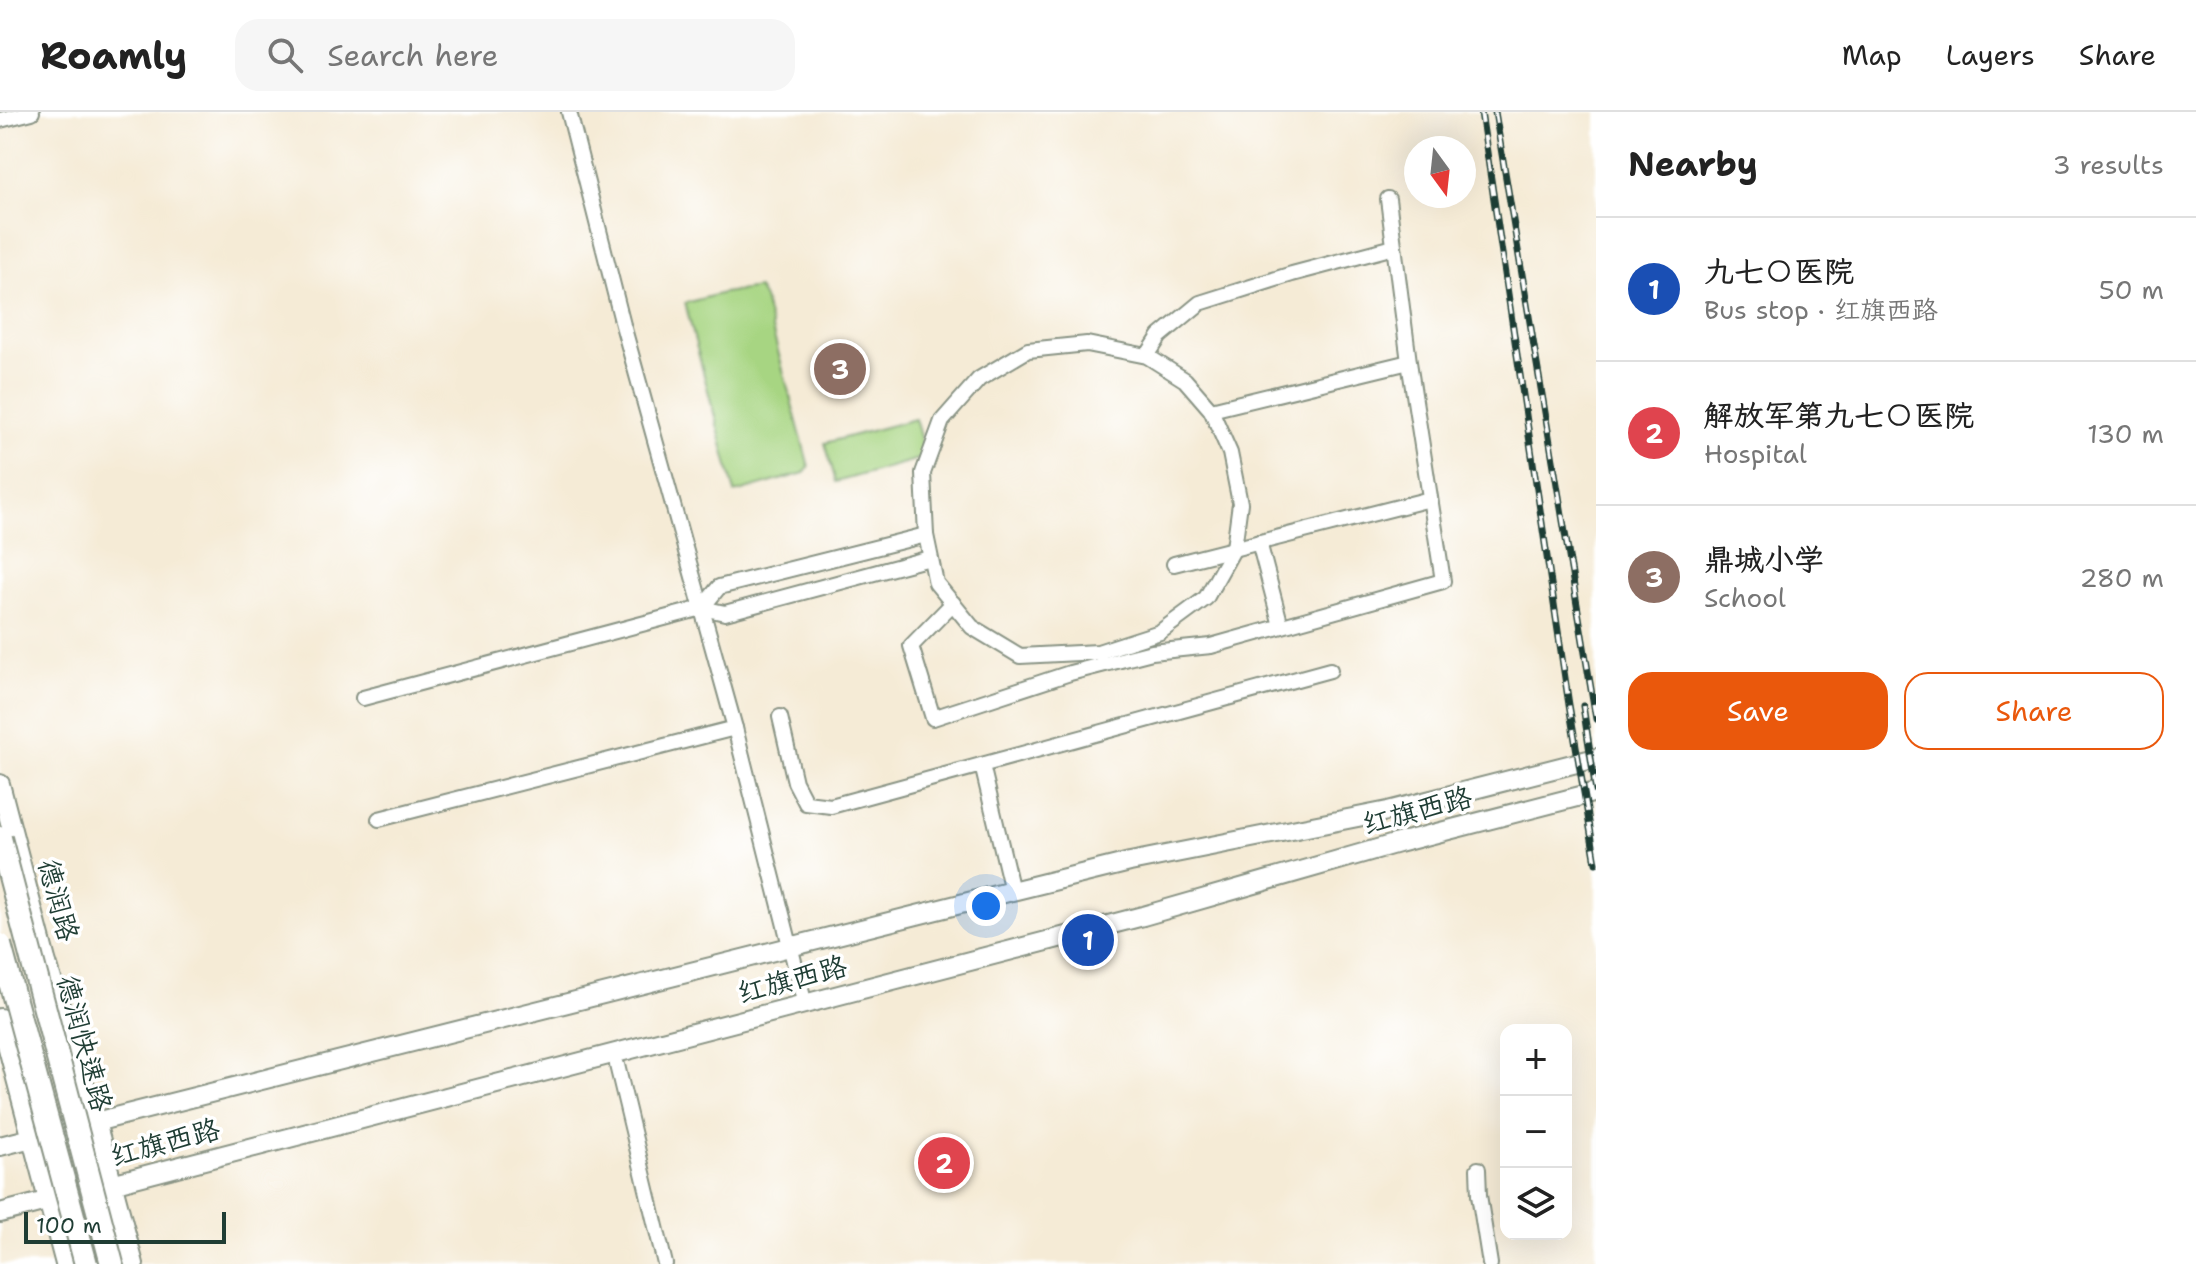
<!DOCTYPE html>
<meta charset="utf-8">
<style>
:root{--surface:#fff;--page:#f6f6f6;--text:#222;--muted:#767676;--line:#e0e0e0;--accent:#ea580c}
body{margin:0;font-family:"Shantell Sans","LXGW WenKai TC",sans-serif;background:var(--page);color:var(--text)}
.controls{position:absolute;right:24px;bottom:24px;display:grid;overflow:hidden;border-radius:16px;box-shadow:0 8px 32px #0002}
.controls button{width:72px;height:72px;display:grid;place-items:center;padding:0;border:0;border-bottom:2px solid var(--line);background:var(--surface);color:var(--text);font:40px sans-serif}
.compass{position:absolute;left:1404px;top:24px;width:72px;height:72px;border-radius:50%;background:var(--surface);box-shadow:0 8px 32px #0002;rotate:165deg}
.scale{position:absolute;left:24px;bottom:20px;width:202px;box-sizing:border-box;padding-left:8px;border:4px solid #1f3d34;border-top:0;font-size:22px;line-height:28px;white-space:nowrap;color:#1f3d34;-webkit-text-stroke:6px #fff;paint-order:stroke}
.you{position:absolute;left:986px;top:794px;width:28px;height:28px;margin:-20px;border:6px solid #fff;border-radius:50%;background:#1a73e8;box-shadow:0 0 0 12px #1a73e833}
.badge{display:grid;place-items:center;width:52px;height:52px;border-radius:50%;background:var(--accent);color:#fff;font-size:26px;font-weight:700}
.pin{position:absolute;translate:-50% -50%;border:4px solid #fff;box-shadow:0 2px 8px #0006}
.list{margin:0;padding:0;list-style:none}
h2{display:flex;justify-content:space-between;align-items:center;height:104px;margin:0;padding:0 32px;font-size:34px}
h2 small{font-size:26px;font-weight:400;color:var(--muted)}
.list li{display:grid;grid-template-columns:52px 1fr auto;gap:24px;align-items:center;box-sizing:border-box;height:144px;padding:0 32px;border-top:2px solid var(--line)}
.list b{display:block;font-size:30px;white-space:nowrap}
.list p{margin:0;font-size:26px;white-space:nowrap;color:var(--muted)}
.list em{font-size:26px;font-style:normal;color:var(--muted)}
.actions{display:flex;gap:16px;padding:24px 32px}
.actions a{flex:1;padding:18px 0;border:2px solid var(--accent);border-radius:24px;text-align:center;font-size:28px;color:var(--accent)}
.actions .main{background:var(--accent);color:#fff}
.icon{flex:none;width:44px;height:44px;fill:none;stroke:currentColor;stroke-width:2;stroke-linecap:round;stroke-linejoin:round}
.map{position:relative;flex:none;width:1596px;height:1152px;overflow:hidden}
header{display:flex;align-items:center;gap:48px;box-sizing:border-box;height:112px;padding:0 40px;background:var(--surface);border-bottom:2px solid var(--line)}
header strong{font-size:38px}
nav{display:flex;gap:44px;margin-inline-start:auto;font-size:28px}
.search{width:560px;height:72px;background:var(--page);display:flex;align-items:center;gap:20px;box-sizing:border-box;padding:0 28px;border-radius:24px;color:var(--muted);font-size:30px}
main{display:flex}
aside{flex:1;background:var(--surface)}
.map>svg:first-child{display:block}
.pitch{fill:#a7d582;stroke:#63895b;stroke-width:2}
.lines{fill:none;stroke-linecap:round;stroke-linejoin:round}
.minor-casing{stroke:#8a9485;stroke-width:18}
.major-casing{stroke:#8a9485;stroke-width:22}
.minor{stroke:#fff;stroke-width:14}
.major{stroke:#fff;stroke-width:18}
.rail-casing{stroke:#1f3d34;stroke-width:7}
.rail{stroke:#fff;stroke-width:4;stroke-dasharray:12;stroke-linecap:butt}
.highway-bridge-casing{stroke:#8a9485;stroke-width:26;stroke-linecap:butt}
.highway-bridge{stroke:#fff;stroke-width:22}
.labels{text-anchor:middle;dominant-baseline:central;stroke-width:7;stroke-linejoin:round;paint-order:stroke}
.street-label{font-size:28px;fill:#1f3d34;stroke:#fff}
</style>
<header>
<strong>Roamly</strong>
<div class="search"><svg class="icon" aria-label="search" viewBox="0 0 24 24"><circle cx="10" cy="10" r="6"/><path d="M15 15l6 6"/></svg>Search here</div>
<nav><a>Map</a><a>Layers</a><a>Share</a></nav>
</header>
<main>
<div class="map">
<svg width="1596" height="1152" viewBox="0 0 1596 1152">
<rect width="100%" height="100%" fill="#fff"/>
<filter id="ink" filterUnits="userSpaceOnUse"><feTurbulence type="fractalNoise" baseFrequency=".0125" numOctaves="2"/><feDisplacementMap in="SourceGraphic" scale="16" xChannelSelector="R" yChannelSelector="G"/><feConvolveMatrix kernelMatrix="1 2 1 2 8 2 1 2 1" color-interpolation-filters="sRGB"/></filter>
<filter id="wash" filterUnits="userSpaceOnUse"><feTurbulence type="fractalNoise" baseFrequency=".006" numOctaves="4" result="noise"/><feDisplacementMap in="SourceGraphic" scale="32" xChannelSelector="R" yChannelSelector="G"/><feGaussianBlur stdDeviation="1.8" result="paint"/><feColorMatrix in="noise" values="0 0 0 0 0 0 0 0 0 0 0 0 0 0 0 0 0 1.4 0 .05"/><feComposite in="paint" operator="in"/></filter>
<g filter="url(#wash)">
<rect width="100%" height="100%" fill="#f5ebd6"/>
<!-- pitch -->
<g class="pitch">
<polygon points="758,176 764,187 809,355 804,361 735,381 685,191 723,181"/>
<polygon points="915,307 926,345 836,370 825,331"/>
</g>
</g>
<g filter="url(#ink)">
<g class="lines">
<!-- minor casing -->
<g class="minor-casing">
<g id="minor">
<polyline points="569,0 623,213 735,616 805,893"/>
<polyline points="0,8 32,0"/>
<polygon points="1087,232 1147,244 1185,268 1211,298 1230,341 1240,391 1234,436 1206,486 1160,520 1098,540 1020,544 972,515 936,471 926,423 923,361 942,309 979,267 1028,238"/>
<polyline points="1147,244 1160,224 1200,191 1292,162 1394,135"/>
<polyline points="1211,298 1409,250"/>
<polyline points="1259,430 1281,514"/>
<polyline points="1174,452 1430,387"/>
<polyline points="953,491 911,534 933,606 1070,561 1152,540 1211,534 1443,469 1409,250 1388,87"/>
<polyline points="702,496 719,475 926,423"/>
<polyline points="363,586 702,496 725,501 930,446"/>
<polyline points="780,605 795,670 806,691 831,694 1330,558"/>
<polyline points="982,653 1012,779"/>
<polyline points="379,707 735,616"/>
<polyline points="617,953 665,1152"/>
<polyline points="1478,1057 1479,1083 1490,1152"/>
</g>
</g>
<!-- major casing -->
<g class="major-casing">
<g id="major">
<polyline points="0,672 46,848 96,1010 134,1152"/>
<polyline points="0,906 65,1152"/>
<polyline points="0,1034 1012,779 1130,750 1388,699 1596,646"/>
<polyline points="0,1101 1143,804 1398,731 1596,680"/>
</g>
</g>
<!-- minor -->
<use href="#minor" class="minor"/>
<!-- major -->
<use href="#major" class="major"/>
<!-- rail casing -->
<g class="rail-casing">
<g id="rail">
<polyline points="1481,0 1569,593 1596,751"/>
<polyline points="1495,0 1596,607"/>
<polyline points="1583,594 1596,679"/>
</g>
</g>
<!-- rail -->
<use href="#rail" class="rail"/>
<!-- highway-bridge casing -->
<g class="highway-bridge-casing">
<g id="highway-bridge">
<polyline points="0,726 112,1152"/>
<polyline points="0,833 86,1152"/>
</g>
</g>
<!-- highway-bridge -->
<use href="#highway-bridge" class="highway-bridge"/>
</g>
</g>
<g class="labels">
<!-- street labels -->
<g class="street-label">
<text transform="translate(1417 698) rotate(-15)">红旗西路</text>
<text transform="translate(59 788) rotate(75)">德润路</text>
<text transform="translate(792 867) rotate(-15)">红旗西路</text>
<text transform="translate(85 931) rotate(75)">德润快速路</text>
<text transform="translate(165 1030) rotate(-15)">红旗西路</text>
</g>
</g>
</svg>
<div class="controls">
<button>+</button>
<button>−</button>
<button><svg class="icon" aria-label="layers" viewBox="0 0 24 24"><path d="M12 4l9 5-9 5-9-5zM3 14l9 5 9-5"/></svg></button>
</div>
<svg class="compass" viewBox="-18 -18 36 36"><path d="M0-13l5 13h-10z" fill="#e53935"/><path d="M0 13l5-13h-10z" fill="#767676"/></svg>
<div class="scale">100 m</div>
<div class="you"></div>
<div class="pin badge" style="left:1088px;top:828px;background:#1a4fb4">1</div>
<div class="pin badge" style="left:944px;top:1051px;background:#e0444e">2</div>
<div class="pin badge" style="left:840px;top:257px;background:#8d6e63">3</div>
</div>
<aside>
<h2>Nearby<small>3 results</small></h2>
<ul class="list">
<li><span class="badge" style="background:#1a4fb4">1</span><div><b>九七〇医院</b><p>Bus stop · 红旗西路</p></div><em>50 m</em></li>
<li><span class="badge" style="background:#e0444e">2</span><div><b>解放军第九七〇医院</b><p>Hospital</p></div><em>130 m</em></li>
<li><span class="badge" style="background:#8d6e63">3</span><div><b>鼎城小学</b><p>School</p></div><em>280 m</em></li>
</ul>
<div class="actions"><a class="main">Save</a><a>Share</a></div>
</aside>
</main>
